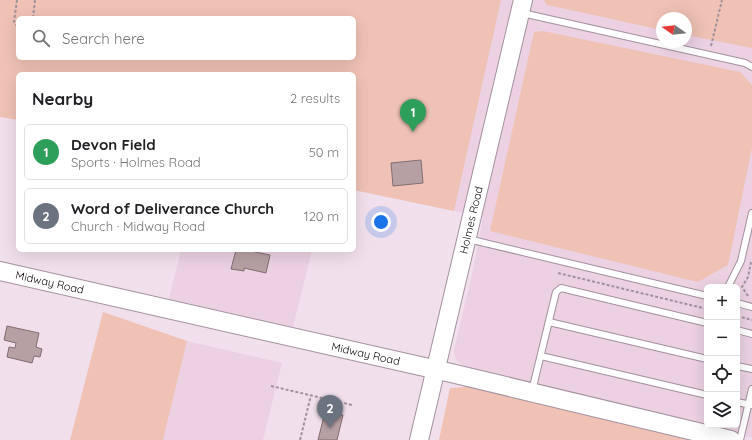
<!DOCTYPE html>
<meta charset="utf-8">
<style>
:root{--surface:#fff;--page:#f6f6f6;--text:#202124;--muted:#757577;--line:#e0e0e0;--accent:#111827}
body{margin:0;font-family:Quicksand,sans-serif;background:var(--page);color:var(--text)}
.controls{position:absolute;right:12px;bottom:12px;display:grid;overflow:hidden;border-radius:6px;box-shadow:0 4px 16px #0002}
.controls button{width:36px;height:36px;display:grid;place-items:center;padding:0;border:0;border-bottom:1px solid var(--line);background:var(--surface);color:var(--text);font:20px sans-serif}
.compass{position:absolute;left:656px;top:12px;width:36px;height:36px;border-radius:50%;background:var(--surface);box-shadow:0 4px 16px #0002;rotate:284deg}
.you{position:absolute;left:381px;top:222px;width:14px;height:14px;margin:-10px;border:3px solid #fff;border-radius:50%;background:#1a73e8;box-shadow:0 0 0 6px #1a73e833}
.badge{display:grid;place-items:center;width:26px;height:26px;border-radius:50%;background:var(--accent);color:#fff;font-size:13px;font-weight:700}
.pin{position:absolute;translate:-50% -33px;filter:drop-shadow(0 1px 2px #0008)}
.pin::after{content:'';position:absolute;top:21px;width:14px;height:12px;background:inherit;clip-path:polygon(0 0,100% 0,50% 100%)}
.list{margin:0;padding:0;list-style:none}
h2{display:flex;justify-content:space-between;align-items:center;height:52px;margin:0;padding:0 16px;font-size:17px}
h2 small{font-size:13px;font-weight:400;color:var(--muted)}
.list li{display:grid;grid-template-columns:26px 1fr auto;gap:12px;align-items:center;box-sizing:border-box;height:56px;margin:0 8px 8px;padding:0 8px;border:1px solid var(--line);border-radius:6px}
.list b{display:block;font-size:15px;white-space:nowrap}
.list p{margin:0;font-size:13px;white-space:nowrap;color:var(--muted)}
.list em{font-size:13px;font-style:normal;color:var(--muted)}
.icon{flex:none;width:22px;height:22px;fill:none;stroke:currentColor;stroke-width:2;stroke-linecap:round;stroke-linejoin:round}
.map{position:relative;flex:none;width:752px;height:440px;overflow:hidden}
.search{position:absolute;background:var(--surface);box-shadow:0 4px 16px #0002;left:16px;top:16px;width:340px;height:44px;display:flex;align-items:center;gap:10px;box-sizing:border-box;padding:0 14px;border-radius:6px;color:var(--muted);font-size:15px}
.panel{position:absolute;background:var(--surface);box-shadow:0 4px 16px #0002;left:16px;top:72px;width:340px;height:180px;border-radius:6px}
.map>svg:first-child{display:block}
.built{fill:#ebd1e2;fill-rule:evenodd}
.green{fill:#efc2b5;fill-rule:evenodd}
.building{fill:#b6a0a3;stroke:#826d71}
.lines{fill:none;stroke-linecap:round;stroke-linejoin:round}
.lane-casing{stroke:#a3919d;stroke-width:8}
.secondary-casing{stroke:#a3919d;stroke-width:20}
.path{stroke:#a0929b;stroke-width:2;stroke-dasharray:3 2;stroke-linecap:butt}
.lane{stroke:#fff;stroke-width:6}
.secondary{stroke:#fff;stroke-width:18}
.labels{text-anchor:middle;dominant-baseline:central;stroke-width:3;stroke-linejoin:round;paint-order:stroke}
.street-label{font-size:11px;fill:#100a0e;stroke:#fdeef8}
</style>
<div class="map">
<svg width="752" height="440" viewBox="0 0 752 440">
<rect width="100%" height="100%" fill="#f2dfec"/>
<!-- built -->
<g class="built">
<path d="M 229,0 L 752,0 L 752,438 L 474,372 L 464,366 L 456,360 L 454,354 L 454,350 L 473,270 L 483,217 L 354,190 L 354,74 L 189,74 L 354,58 L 354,18 ZM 662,18 L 686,18 L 686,42 L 662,42 ZM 707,287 L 737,287 L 737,425 L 707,425 Z"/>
<polygon points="181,250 312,250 293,327 169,299"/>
<polygon points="187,341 282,363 263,440 163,440"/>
</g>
<!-- green -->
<g class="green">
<path d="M 0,0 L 501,0 L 454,211 L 354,190 L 354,74 L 18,74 L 18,120 L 0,117 ZM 18,18 L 354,18 L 354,58 L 18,58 Z"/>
<polygon points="544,0 752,0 752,48 686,35 686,18 662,18 662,30 547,5"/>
<polygon points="543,31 740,72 752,85 752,148 728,265 698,282 490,231 534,32"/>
<polygon points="103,312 187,341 163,440 70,440"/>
<polygon points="478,386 706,440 439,440 450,388"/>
</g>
<!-- building -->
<g class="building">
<polygon points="421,160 423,183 393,186 391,163"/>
<polygon points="236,250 246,250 270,255 266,273 244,268 244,271 231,269"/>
<polygon points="7,326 39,333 36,347 42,349 40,357 34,356 32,363 7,357 9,347 15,348 16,343 4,340"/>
<polygon points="325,412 343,415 337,440 318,440"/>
</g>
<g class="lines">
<!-- lane casing -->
<g class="lane-casing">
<g id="lane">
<polyline points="522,13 745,63 752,67"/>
<polyline points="468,239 707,296"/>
<polyline points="728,287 741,261 752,213"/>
<polyline points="737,303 752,307"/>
<polyline points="549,322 707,359"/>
<polyline points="737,330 752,334"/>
<polyline points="541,356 707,395"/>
<polyline points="737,366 752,369"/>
<polyline points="532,391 556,292 561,288 707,323"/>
<polyline points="737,402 751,405"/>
<polyline points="740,440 752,389"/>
</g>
</g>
<!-- secondary casing -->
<g class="secondary-casing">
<g id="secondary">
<path id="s1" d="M 0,271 L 451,373 L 731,440"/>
<path id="s2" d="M 419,440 L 523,0"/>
</g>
</g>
<!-- path -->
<g class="path">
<polyline points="17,0 14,22 18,27"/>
<polyline points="33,18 35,0"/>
<polyline points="711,46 722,0"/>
<polyline points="558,273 707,309"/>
<polyline points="748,296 742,287 748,277 751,262"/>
<polyline points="737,316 752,320"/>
<polyline points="271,386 352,405"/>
<polyline points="300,440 311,395"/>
</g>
<!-- lane -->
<use href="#lane" class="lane"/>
<!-- secondary -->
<use href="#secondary" class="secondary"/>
</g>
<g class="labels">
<!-- street labels -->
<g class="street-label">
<text stroke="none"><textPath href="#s2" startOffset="226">Holmes Road</textPath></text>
<text stroke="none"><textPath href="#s1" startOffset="51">Midway Road</textPath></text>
<text stroke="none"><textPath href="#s1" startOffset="375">Midway Road</textPath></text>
</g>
</g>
</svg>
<div class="controls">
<button>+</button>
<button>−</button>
<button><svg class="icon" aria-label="locate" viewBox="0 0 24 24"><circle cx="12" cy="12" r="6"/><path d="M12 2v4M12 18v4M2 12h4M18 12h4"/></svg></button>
<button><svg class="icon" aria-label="layers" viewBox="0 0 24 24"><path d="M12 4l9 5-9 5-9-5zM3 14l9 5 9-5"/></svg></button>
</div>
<svg class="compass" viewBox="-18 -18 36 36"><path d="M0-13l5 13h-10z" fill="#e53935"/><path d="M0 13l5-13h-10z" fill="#757577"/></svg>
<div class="you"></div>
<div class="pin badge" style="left:413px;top:132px;background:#2e9e5b">1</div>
<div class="pin badge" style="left:330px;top:428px;background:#6b7280">2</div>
<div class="search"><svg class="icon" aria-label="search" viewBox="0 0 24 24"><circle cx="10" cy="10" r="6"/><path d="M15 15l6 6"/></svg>Search here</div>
<section class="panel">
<h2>Nearby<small>2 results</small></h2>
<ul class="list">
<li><span class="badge" style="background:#2e9e5b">1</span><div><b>Devon Field</b><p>Sports · Holmes Road</p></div><em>50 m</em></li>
<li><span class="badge" style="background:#6b7280">2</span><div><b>Word of Deliverance Church</b><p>Church · Midway Road</p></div><em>120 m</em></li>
</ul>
</section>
</div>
